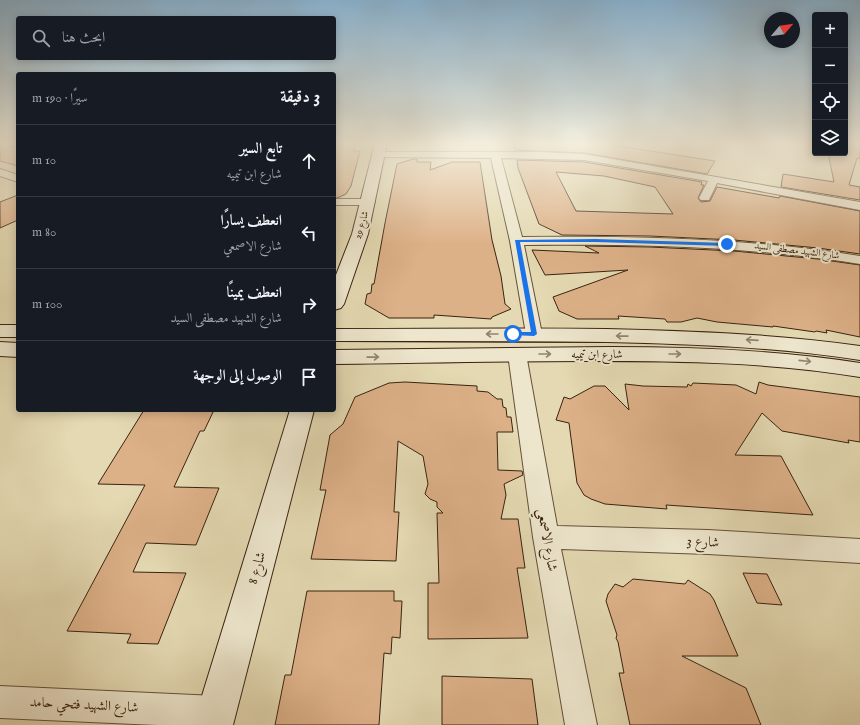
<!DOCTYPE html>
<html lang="ar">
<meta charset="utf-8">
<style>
:root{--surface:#171b24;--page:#242831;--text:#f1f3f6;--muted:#9ea1a6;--line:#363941}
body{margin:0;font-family:"IM FELL English",Amiri,serif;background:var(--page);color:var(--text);direction:rtl}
.controls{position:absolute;right:12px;top:12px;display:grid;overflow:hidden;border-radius:4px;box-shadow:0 2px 10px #0003}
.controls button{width:36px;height:36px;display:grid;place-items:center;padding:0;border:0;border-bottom:1px solid var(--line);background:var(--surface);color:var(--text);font:20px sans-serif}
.compass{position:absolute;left:764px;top:12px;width:36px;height:36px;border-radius:50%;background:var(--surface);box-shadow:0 2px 10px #0003;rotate:61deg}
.stop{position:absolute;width:12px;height:12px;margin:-9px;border:3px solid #1a73e8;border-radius:50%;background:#fff}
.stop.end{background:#1a73e8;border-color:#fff;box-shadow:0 1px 4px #0008}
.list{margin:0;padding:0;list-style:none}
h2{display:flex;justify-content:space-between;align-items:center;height:52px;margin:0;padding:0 16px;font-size:17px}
h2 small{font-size:13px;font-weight:400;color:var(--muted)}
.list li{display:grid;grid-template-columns:26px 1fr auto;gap:12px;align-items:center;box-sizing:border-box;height:72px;padding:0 16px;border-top:1px solid var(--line)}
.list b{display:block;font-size:15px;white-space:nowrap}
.list p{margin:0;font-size:13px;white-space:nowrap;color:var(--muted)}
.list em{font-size:13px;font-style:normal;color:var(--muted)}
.icon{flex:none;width:22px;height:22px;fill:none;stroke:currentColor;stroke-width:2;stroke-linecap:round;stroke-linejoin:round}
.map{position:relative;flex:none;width:860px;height:725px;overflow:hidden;direction:ltr}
.search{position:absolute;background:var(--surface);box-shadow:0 2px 10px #0003;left:16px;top:16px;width:320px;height:44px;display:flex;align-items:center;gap:10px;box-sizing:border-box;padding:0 14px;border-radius:4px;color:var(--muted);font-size:15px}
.panel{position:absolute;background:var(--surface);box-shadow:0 2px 10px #0003;left:16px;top:72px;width:320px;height:340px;border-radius:4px;direction:rtl}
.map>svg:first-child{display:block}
.building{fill:#ddb188;stroke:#392311;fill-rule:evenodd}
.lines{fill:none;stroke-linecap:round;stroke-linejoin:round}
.street-casing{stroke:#645039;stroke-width:2}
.secondary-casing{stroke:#392311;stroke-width:2}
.street{fill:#ede6cd;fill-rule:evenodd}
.secondary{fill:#ede6cd;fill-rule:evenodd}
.oneway{stroke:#93846f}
.route{fill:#1a73e8}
.labels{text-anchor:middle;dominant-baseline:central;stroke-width:4;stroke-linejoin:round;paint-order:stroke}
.far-street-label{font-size:10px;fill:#392311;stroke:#ede6cd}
.street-label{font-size:12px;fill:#392311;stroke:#ede6cd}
.near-street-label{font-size:14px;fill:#392311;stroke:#ede6cd}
</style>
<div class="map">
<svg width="860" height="725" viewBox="0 0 860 725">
<rect width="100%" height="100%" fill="#e4d9b2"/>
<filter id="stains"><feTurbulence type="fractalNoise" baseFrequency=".005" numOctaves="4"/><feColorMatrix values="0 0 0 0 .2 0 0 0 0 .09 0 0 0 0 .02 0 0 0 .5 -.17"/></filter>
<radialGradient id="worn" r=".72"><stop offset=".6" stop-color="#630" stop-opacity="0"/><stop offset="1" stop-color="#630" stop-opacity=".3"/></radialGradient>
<!-- building -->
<g class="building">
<polygon points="0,143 7,143 12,147 18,146 18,166 0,161"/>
<polygon points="514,143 599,143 715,161 707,174 584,153 515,150"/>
<polygon points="845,143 860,143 860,159 857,158 849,185 860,187 860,200 781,187 783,174 834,182 828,153 845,153"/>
<polygon points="334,144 356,144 353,151 360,151 351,186 346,194 337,198 334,198"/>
<polygon points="413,159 417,159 417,162 431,162 430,170 452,162 480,162 492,240 501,276 505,304 511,309 492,317 491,319 434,315 434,318 389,318 365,304 367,294 371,293 372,284 374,284 385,223 397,164"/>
<path d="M 517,160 L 584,162 L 702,182 L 701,185 L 704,185 L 698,198 L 701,202 L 710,201 L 717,187 L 779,198 L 780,196 L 860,211 L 860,254 L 818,248 L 734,240 L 650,236 L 562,235 L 539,224 L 518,168 ZM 556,172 L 604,176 L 655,187 L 673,214 L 576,211 Z"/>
<polygon points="18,195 18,220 0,228 0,202"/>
<polygon points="585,246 650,247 734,251 818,259 860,265 860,337 826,330 827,333 816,331 815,332 773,326 773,327 717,322 697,318 681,322 667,322 665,319 618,316 619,319 577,319 559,311 553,297 628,270 545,275 532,250 599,253"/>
<polygon points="405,382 477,386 477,391 488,392 497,399 502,399 503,407 506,408 507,417 511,417 513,432 497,432 498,470 522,471 523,475 504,484 506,495 501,519 518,519 525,568 517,568 528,638 428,639 428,583 439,583 437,513 443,513 437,507 437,502 430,499 425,494 428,484 423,456 398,441 394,512 399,512 396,561 311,559 326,490 320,490 330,435 343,424 355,397 389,383"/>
<polygon points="759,382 768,385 860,397 860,442 848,440 849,443 782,431 762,413 735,455 781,456 813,515 666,505 667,509 605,504 591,499 584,495 577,483 569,423 556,420 564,397 570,399 594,386 605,386 629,410 625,384 643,386 687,387 688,384 691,386 693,383 736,385 756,394"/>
<polygon points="144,410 214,410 204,431 200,431 174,487 219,488 196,545 146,543 133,572 186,573 158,644 127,643 131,634 67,631 145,485 98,484"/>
<polygon points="743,573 767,574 782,605 757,603"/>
<polygon points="633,579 685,584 688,580 710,594 714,600 738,656 682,656 746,688 761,725 630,725 619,673 624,673 618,642 616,638 617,635 606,601 608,594 615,584 623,587"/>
<polygon points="307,591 394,591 394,601 402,601 400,638 392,637 391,654 384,653 379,725 275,725 285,675 291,675"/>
<polygon points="442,676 532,679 538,725 442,725"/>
</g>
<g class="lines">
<!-- street casing -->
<g class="street-casing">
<g id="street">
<path d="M 379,152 L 537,152 L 584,154 L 860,202 L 860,210 L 717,183 L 709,200 L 701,200 L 699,198 L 708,181 L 584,160 L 501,158 L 522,237 C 636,236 748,238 860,256 L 860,264 C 748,246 637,244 524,245 L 542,334 L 540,338 L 534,339 L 528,338 L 526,334 L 510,241 L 491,158 L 376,157 L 374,155 L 376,153 Z"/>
<polygon points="0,169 18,175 18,182 0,176"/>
<polygon points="334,199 369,199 373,200 375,202 373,204 369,205 334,205"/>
<polygon points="517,348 523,350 526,354 557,526 708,530 860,539 860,563 708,554 561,549 597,725 565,725 533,537 508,354 511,350"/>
<polygon points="0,686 216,696 227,701 232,712 227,723 223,725 157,725 0,718"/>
</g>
</g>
<!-- secondary casing -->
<g class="secondary-casing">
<g id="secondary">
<polygon points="375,143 387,143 368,234 344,304 341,308 334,310 334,280 352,234"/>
<rect x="0" y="325" width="18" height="12"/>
<path d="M 334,329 C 425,329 516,328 606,329 C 691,331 776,334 860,346 L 860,360 C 776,347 692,344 607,342 C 516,341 425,341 334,341 Z"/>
<polygon points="0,342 18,343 18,357 0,356"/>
<path d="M 610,347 C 694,347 777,350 860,363 L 860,377 C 769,362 678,361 585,361 C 502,361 418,363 334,364 L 334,350 Z"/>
<polygon points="290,410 314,410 233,725 193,725"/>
</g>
</g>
<!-- street -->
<use href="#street" class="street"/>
<!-- secondary -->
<use href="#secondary" class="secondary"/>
</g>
<!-- one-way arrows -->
<defs><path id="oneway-shaft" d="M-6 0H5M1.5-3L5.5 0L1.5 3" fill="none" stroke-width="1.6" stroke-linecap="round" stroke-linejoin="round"/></defs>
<g class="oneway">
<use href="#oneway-shaft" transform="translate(492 334) rotate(180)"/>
<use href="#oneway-shaft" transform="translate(622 336) rotate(-179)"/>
<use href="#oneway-shaft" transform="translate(752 340) rotate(-176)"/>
<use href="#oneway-shaft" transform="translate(545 354)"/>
<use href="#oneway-shaft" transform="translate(675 354)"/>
<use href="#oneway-shaft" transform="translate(373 357) rotate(-1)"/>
<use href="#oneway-shaft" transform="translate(805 361) rotate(6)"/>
</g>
<!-- sky -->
<linearGradient id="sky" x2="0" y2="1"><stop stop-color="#89b5d5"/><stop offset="0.59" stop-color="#f3eedc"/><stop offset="1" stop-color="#f3eedc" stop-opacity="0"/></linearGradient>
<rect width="860" height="244" fill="url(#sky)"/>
<!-- route -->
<polygon class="route" points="595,239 727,243 730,244 727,246 595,242 520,242 537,334 534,336 511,335 511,333 513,332 531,332 515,240"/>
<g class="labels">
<!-- far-street labels -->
<g class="far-street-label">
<text transform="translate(362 225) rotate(-74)">شارع 29</text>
<text transform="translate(797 251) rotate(7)">شارع الشهيد مصطفى السيد</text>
</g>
<!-- street labels -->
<g class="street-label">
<text x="597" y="354">شارع ابن تيميه</text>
</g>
<!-- near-street labels -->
<g class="near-street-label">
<text transform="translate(547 540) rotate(80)">شارع الاصمعي</text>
<text transform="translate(703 542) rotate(3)">شارع 3</text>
<text transform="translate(257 568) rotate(-74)">شارع 8</text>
<text transform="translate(84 705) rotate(3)">شارع الشهيد فتحي حامد</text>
</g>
</g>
<rect width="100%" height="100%" filter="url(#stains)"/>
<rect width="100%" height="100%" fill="url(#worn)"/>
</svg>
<div class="controls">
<button>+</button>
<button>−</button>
<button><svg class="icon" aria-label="locate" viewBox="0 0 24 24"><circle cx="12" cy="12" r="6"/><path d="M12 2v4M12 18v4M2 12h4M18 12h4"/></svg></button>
<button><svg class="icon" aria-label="layers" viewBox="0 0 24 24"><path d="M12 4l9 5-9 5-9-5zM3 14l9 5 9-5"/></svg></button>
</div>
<svg class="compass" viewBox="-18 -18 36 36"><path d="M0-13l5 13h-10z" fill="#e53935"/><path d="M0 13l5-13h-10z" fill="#9ea1a6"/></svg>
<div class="stop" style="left:513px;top:334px"></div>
<div class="stop end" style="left:727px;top:244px"></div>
<div class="search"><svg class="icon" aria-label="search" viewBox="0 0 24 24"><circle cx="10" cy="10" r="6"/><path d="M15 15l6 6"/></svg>ابحث هنا</div>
<section class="panel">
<h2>3 دقيقة<small>سيرًا · 190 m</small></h2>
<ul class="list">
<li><svg class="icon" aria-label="ahead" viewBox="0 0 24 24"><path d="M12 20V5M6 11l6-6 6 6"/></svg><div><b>تابع السير</b><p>شارع ابن تيميه</p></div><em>10 m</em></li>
<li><svg class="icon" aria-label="left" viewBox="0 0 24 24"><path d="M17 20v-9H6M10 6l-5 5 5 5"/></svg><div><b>انعطف يسارًا</b><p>شارع الاصمعي</p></div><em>80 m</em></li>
<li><svg class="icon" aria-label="right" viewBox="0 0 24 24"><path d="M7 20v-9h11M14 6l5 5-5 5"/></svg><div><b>انعطف يمينًا</b><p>شارع الشهيد مصطفى السيد</p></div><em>100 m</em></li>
<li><svg class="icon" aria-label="arrive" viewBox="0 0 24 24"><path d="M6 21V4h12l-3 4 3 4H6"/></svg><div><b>الوصول إلى الوجهة</b></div></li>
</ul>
</section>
</div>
